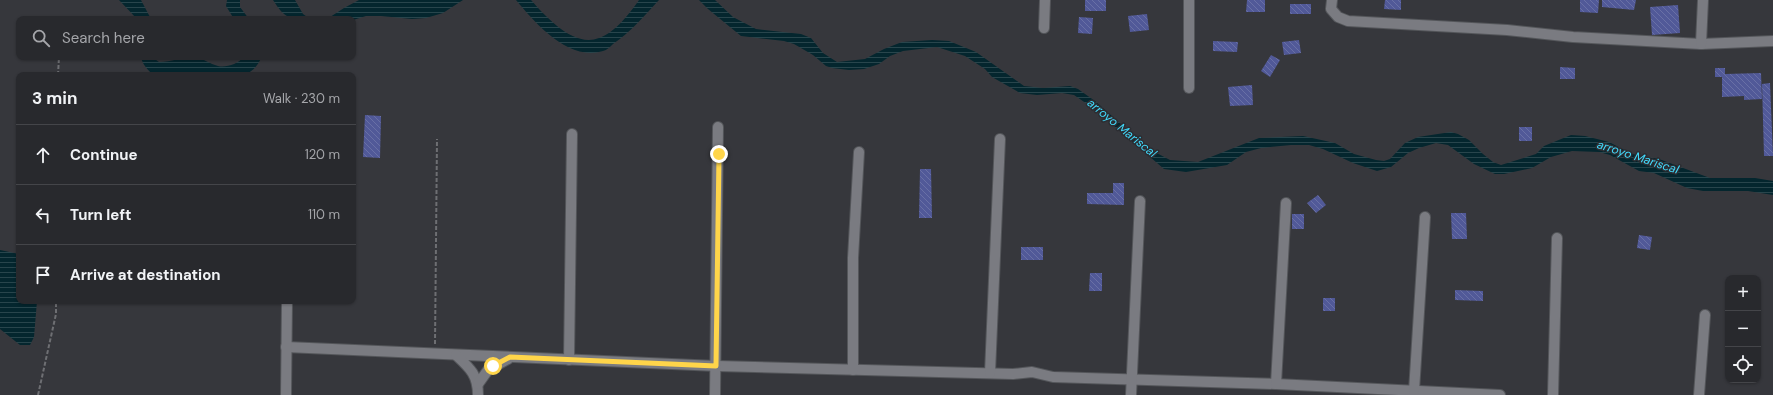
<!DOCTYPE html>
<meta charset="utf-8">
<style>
:root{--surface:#28292d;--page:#303135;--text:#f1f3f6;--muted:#a5a6aa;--line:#444549}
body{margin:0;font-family:"DM Sans",sans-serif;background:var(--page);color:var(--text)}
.controls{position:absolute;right:12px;bottom:12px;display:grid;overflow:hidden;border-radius:8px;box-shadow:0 1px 3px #0004}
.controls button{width:36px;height:36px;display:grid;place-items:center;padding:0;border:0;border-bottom:1px solid var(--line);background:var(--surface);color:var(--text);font:20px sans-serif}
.stop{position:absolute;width:12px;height:12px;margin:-9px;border:3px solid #ffd54a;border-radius:50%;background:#fff}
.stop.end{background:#ffd54a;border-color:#fff;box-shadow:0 1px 4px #0008}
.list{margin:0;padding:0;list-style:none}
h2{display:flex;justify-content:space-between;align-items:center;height:52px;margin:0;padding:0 16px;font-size:17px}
h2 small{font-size:13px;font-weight:400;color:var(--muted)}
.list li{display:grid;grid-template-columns:26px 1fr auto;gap:12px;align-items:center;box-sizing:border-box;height:60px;padding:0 16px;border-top:1px solid var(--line)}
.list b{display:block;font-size:15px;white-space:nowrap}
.list em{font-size:13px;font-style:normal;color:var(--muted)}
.icon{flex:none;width:22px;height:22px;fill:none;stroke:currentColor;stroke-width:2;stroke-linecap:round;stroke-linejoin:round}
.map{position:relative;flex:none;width:1773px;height:395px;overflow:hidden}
.search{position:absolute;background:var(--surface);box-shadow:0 1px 3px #0004;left:16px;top:16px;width:340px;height:44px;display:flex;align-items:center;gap:10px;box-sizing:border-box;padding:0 14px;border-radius:8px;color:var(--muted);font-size:15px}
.panel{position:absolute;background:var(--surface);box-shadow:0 1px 3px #0004;left:16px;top:72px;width:340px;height:232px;border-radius:8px}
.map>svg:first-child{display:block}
.water{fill:url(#water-rules)}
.building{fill:url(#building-back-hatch)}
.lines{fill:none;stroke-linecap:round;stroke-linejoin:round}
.minor-casing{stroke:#54565a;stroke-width:12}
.path{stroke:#6e6f73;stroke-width:2;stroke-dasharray:4 2;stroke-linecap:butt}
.minor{stroke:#7a7b81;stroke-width:10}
.route{stroke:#ffd54a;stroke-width:5}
.labels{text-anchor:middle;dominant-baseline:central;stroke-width:3;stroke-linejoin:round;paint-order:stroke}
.water-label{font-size:12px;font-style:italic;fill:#41dafc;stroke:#2c2d32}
</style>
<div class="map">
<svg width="1773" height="395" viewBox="0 0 1773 395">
<defs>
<pattern id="water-rules" width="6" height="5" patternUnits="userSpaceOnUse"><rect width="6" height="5" fill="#04262e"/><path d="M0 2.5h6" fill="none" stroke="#28454c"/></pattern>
<pattern id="building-back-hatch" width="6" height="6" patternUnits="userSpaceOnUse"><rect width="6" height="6" fill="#515998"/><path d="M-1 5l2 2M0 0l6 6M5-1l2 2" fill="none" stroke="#6970a6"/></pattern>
</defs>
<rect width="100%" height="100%" fill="#36373c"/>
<!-- water -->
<g class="water">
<polygon points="119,0 141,0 151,19 137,19"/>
<polygon points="227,0 240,0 240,7 249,19 234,19 226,6"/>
<path d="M 273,0 L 295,0 L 303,14 L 310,19 C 289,19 285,19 273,0 Z"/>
<polygon points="359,0 463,0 443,13 426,18 412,19 381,16 366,16 353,20 327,19 344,8"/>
<path d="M 516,0 L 531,0 C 546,17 574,48 599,38 C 616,32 629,14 639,0 L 659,0 C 644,16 631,32 613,44 C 610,47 607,50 603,51 C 569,62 535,23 516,0 Z"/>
<polygon points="699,0 715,0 733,17 756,29 801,34 811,38 823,53 837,62 865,59 884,49 902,42 932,40 949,41 976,52 1024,86 1043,88 1070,86 1078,89 1095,101 1149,149 1170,160 1198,162 1259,138 1303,136 1335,143 1354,154 1376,160 1384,161 1390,159 1405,143 1418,137 1451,132 1458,134 1469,140 1483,154 1493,162 1501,165 1536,154 1544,146 1571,135 1585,136 1609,142 1632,154 1659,159 1710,178 1755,178 1773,181 1773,195 1748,191 1703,191 1687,188 1654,173 1639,171 1610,155 1599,152 1572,151 1551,157 1532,168 1504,174 1495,174 1474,164 1448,145 1436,143 1419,148 1408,153 1391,167 1377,171 1353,163 1323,149 1309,145 1291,145 1261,148 1246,152 1227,165 1186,172 1164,169 1113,125 1109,119 1074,95 1062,93 1037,95 1020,93 992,77 985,69 965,56 937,47 903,51 890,56 879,64 864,69 849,70 832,68 826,66 813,55 794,44 784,41 741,36 708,9"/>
<path d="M 141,57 L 152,57 L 159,62 C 171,62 182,57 194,57 C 203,58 210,64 218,66 C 225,68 239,64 243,57 L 262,57 C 257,66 253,72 243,75 L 188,73 L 183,75 L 153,75 C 148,70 142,64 141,57 Z"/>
<polygon points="0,250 19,254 19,301 37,301 34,337 30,345 20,345 0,329"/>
</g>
<!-- building -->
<g class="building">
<rect x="1085" y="0" width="21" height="11"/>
<polygon points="1247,0 1265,0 1265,12 1246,12"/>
<polygon points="1385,0 1401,0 1401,10 1384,9"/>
<polygon points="1580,0 1599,0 1598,13 1580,12"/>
<polygon points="1602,0 1636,0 1634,10 1602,7"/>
<rect x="1290" y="4" width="21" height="10"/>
<polygon points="1678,5 1680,33 1652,35 1650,7"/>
<polygon points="1147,14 1149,30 1130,32 1128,16"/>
<polygon points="1079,17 1093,18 1092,34 1078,33"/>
<polygon points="1299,40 1301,53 1284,55 1282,42"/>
<polygon points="1213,41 1238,42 1237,52 1213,51"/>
<polygon points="1271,55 1280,60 1270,77 1261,71"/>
<polygon points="1560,67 1575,68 1575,79 1560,79"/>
<polygon points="1715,68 1725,68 1725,74 1761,73 1762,99 1744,100 1744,96 1722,97 1722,77 1715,77"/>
<polygon points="1770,83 1773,156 1764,156 1762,84"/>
<polygon points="1252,85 1253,105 1230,106 1228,87"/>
<polygon points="365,115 381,116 380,158 363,157"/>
<rect x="1519" y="127" width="13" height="14"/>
<polygon points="920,169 931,169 932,218 919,218"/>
<polygon points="1113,183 1124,183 1124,205 1087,204 1087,193 1113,193"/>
<polygon points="1318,195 1326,205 1316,213 1307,203"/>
<polygon points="1451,213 1466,213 1467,239 1452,239"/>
<rect x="1292" y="214" width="12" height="15"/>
<polygon points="1639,235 1652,237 1650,250 1637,248"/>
<rect x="1021" y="247" width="22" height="13"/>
<polygon points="1090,273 1102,273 1102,291 1089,291"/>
<polygon points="1455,290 1483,291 1483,301 1455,300"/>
<rect x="1323" y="298" width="12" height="13"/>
</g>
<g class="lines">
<!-- minor casing -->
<g class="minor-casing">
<g id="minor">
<polyline points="1332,0 1331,9 1338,17 1348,21 1507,30 1573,37 1701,44 1773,41"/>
<polyline points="1044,28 1045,0"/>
<polyline points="1701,44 1703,0"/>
<polyline points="1189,88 1189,0"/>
<polyline points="286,347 717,366 1013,374 1032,372 1053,377 1276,384 1500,395"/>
<path d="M 456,355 C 470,368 478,375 478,395"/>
<polyline points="569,360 572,134"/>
<polyline points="853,370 853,258 859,152"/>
<polyline points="990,373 1000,139"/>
<polyline points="478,384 488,370 508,359"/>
<polyline points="1276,384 1286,203"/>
<polyline points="1414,391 1425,217"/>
<polyline points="286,395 287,301"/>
<polyline points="715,395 718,127"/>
<polyline points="1131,395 1140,201"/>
<polyline points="1553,395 1557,238"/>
<polyline points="1699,395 1705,315"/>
</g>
</g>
<!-- path -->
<g class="path">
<polyline points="58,75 59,57"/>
<polyline points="435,344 437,139"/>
<polyline points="38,395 56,314 56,301"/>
</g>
<!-- minor -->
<use href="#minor" class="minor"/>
</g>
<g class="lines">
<!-- route -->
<polyline class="route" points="493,366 510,357 716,366 719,154"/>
</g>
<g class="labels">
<!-- water labels -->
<g class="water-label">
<text transform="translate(1122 128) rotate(39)">arroyo Mariscal</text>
<text transform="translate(1638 157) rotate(18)">arroyo Mariscal</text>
</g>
</g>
</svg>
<div class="controls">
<button>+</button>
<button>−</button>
<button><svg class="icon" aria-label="locate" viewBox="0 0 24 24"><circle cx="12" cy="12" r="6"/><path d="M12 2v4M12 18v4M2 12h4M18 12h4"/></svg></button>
</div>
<div class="stop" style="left:493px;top:366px"></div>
<div class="stop end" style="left:719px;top:154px"></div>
<div class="search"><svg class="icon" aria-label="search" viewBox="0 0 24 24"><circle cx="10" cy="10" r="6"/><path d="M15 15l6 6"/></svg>Search here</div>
<section class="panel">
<h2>3 min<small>Walk · 230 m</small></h2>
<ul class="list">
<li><svg class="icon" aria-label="ahead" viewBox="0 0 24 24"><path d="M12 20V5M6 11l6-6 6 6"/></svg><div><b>Continue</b></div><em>120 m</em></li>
<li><svg class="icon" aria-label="left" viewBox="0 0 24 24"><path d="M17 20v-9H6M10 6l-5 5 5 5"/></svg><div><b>Turn left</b></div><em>110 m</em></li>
<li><svg class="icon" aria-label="arrive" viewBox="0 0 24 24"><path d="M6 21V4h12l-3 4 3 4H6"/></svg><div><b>Arrive at destination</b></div></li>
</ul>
</section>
</div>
